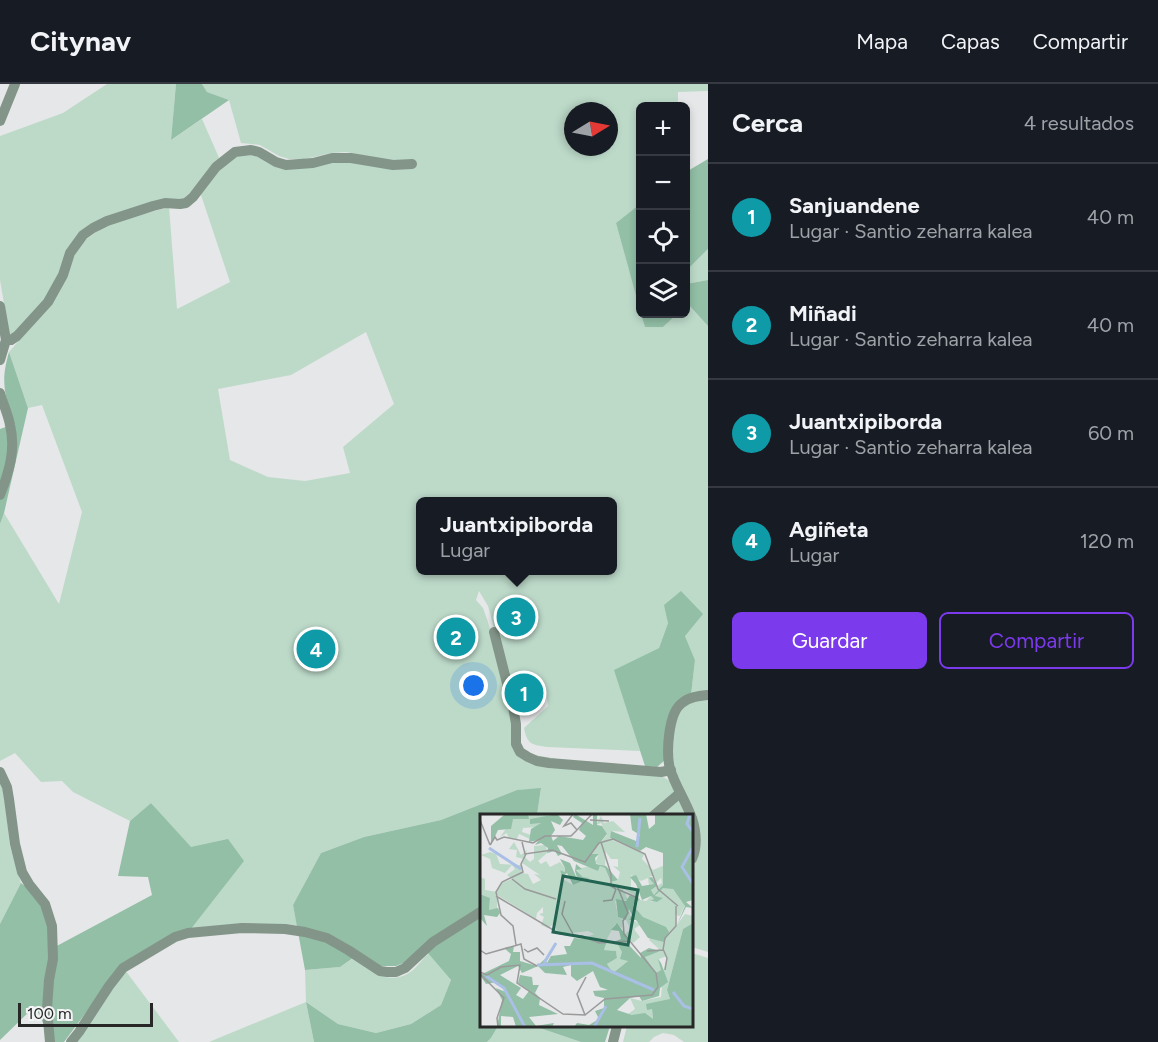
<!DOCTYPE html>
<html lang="es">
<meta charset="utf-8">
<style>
:root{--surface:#171b24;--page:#20242c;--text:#f1f3f6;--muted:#9ea1a6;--line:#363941;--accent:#7c3aed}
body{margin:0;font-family:Figtree,sans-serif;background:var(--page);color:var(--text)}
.controls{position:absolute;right:18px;top:18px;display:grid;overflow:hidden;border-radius:9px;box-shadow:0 3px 9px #0003}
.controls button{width:54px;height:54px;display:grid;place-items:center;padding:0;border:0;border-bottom:2px solid var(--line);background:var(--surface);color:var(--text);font:30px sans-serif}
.compass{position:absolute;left:564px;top:18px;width:54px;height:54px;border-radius:50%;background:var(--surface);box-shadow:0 3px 9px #0003;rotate:80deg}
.scale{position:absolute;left:18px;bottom:15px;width:135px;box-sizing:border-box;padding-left:6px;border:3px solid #272727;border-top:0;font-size:16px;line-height:21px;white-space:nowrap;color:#272727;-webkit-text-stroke:4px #f3f4f5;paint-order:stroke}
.you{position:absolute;left:474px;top:602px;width:21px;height:21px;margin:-15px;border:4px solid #fff;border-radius:50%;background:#1a73e8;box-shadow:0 0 0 9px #1a73e833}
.badge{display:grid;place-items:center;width:39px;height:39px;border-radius:50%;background:var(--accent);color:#fff;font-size:20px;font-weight:700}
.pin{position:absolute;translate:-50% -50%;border:3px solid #fff;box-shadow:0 2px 6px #0006}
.popup{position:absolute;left:416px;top:413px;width:201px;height:78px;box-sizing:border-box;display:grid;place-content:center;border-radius:9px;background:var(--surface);filter:drop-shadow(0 2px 4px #0005);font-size:20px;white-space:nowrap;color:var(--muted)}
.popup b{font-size:22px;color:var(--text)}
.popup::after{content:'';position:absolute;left:50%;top:100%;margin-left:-12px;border:12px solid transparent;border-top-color:var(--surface)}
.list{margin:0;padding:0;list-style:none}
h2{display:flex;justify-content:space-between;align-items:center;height:78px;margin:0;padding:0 24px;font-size:26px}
h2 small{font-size:20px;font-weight:400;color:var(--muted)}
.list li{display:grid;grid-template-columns:39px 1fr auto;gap:18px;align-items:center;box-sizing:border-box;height:108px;padding:0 24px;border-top:2px solid var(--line)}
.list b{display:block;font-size:22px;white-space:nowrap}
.list p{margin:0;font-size:20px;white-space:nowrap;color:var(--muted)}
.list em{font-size:20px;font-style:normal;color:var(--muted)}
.actions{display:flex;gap:12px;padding:18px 24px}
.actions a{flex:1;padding:14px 0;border:2px solid var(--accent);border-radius:9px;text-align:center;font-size:21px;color:var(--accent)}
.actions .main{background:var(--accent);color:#fff}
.icon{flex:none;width:33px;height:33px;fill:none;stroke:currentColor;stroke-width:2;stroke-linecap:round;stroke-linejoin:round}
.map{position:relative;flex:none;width:708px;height:958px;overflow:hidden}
header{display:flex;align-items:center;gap:36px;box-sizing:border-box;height:84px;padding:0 30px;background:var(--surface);border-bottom:2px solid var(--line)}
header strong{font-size:28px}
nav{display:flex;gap:33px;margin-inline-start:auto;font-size:21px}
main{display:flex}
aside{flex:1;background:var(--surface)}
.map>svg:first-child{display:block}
.green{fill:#bddac9;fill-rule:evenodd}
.forest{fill:#92bfa6}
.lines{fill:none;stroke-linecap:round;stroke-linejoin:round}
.minor{stroke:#839589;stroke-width:10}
.inset-river{fill:none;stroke:#aabfe5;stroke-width:3}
.inset-road{fill:none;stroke:#9a9a9b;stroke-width:1.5}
.view{fill:#236351;fill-opacity:0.15;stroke:#236351;stroke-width:3}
.inset-edge{fill:none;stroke:#272727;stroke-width:3}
</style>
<header>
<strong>Citynav</strong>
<nav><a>Mapa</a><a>Capas</a><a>Compartir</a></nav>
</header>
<main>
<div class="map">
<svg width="708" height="958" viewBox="0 0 708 958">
<rect width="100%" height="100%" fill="#e6e7e8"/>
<!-- green -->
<g class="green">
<polygon points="107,0 176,0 171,56 202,35 220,76 184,115 89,143 48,213 12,251 9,249 0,196 0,52 63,29"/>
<path d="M 202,0 L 708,0 L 708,7 L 678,8 L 678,22 L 640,22 L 640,120 L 616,139 L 645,243 L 663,243 L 677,230 L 686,230 L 686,221 L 687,219 L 708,242 L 708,609 L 691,611 L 695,576 L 685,552 L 668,539 L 659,564 L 615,586 L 640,667 L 548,663 C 533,661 527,661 524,644 L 548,622 L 546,609 L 537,611 L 529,597 L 511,604 L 488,522 L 479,507 L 476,516 L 483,524 L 488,538 L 511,626 L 517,668 L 663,693 L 670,697 L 687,731 L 537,731 L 541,705 L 517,706 L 441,736 L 364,753 L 321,769 L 293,821 L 297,841 L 245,840 L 190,846 L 191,764 L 151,719 L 130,737 L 73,708 L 62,697 L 41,698 L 15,669 L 0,677 L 0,440 L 4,429 L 59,520 L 82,428 L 42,321 L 28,324 L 9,268 L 49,222 L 73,169 L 82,158 L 108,140 L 169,123 L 177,225 L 230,198 L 200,108 L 220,83 L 241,70 L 255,69 L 274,81 L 335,76 L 409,76 L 387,76 L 346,68 L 331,69 L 305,75 L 289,75 L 279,72 L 260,61 L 241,59 L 229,16 L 207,8 ZM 573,27 L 609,27 L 609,63 L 573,63 ZM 366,248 L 394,320 L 343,363 L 350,389 L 305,397 L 268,393 L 230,376 L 218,305 L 291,291 ZM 420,418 L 612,418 L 612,486 L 420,486 Z"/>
<polygon points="708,165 708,196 686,200 686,187"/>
<polygon points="708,614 708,868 692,863 692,790 697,771 675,692 671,660 678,629 691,616"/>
<polygon points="0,697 4,709 10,762 21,799 0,840"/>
<path d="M 429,869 L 451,896 L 441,921 L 411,940 L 376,949 L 338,940 L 306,918 L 314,958 L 209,958 L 306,918 L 305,886 L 340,883 L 354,874 C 370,886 387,902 409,889 C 416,885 422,875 429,869 Z"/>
<polygon points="692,869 708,874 708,958 684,958 674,951 663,949 654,953 649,958 623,958 627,942 692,942"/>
<polygon points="125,886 179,958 77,958"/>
<polygon points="498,942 534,942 581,958 487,958 491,954"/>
</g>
<!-- forest -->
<g class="forest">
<polygon points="176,0 202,0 207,8 229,16 171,56"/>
<polygon points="708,75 708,165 686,187 686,88"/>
<polygon points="640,120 640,226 616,139"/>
<polygon points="708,196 708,242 688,220 686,221 686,200"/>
<polygon points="641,230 677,230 663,243 645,243"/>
<path d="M 9,268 L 28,324 L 4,429 L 0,440 L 0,345 L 14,340 C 5,310 0,299 9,268 Z"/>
<polygon points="681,507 703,530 685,552 695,576 691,611 679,618 665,676 657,683 645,682 614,586 659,564 668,539 664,521"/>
<polygon points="541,704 537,731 482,732 482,942 498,942 491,954 487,958 314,958 306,918 338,940 376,949 411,940 441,921 451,896 428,869 396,882 378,882 359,870 340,883 305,886 293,821 321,769 364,753 441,736 517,706"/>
<polygon points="151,719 191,763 228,755 244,777 190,846 122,880 64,958 52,958 35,922 0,956 0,840 21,799 45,818 53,864 152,811 148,793 118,792 130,737"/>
<polygon points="534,942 610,942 605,958 581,958"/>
</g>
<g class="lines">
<!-- minor -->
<g class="minor">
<polyline points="0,37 15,0"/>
<polyline points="0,222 6,256 0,276"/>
<polyline points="6,256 11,256 17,252 48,218 63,191 70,169 83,151 93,144 107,137 153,122 165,119 180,120 186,119 193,113 216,83 235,68 251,66 259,68 276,78 286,81 313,79 332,74 351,74 393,81 412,80"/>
<path d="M 0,309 C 3,320 8,330 10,341 C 16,366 9,388 0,411"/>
<polyline points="494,548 513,623 516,640 516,660 520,668 528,673 537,677 549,679 661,688 671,686"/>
<polyline points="0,688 7,703 9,715 15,760 22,788 29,800 45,820 52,842 53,875 49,896 47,925 50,958"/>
<polyline points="653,732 680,709"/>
<path d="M 691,732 C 685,716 675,701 670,685 C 666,669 668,629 682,619 C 689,613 699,612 708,611"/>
<path d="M 692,734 C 696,747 698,762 692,775"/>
<polyline points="71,958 79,948 109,902 123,884 175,853 188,849 242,844 285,845 305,848 327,854 348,866 380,887 387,888 396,888 405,884 433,858 482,827"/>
<polyline points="613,958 617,942"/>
</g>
</g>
<!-- overview -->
<g transform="translate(480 730)">
<rect width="213" height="213" fill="#e6e7e8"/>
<path d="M 48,0 L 75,0 L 56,5 L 61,9 L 58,13 L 43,14 L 42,18 L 51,21 L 52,26 L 39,20 L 37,25 L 28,23 L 27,19 L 20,23 L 33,5 ZM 121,2 L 124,9 L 133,7 L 145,18 L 131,17 L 130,25 L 164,40 L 162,45 L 173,56 L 185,51 L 183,72 L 174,81 L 171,76 L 182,69 L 181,64 L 176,69 L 174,62 L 170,62 L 175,70 L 169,71 L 168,64 L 161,67 L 151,61 L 151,73 L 159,75 L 158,83 L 143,75 L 148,86 L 135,87 L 138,103 L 143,106 L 142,114 L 135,110 L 126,127 L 118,128 L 107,123 L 114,120 L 108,117 L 84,120 L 77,118 L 75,109 L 68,114 L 61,111 L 64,103 L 59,100 L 63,99 L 63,93 L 57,99 L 56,105 L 17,81 L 17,97 L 9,96 L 10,84 L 0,80 L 0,63 L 5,65 L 5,76 L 17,78 L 22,69 L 32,65 L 27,61 L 35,55 L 32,51 L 25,59 L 12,54 L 10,45 L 1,41 L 10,38 L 16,40 L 20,50 L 41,51 L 42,59 L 48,60 L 53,70 L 61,66 L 54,60 L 60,61 L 42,49 L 44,45 L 36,43 L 37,36 L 29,35 L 34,28 L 41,41 L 47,36 L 45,43 L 50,48 L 54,45 L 54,32 L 66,31 L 67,39 L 58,47 L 61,50 L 66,47 L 70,53 L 80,48 L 85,54 L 85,58 L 80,56 L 82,61 L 82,59 L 87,59 L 83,65 L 93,71 L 110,64 L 103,63 L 96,55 L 111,52 L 118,57 L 120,52 L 125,54 L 131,68 L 138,66 L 140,58 L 133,52 L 138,53 L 138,45 L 131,45 L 126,38 L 125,52 L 115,49 L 119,40 L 111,40 L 127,21 L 121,9 L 116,11 ZM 182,74 L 192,74 L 205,91 L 200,102 L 195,101 L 196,112 L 205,100 L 213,102 L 213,109 L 203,115 L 187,176 L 190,185 L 172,195 L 173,206 L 148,200 L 155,195 L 150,184 L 162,187 L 181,183 L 182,172 L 187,168 L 183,158 L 187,142 L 179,145 L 181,156 L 176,159 L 165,143 L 179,135 L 169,126 L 182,114 L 163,103 L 153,91 L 156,85 L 166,87 L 171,82 L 174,85 L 170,88 L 177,88 L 182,84 L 175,83 ZM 149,95 L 151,104 L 160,111 L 154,115 L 160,123 L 153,129 L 144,120 L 151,116 L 146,106 ZM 127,127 L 140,130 L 148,147 L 133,159 L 127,150 L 137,144 L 136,137 L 124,136 Z" fill="#bddac9"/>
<path d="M 48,0 L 49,5 L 33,5 L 31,15 L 18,16 L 11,31 L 11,12 L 24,1 ZM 77,0 L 83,6 L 80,11 L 71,7 L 75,16 L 71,22 L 73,27 L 79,22 L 103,26 L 106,22 L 99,16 L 102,9 L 93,3 L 95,0 L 113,11 L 113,0 L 117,0 L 117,11 L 122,12 L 127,20 L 111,40 L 119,40 L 115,44 L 116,50 L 126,52 L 138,66 L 131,68 L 125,54 L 120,52 L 118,57 L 94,47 L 82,32 L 77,31 L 82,40 L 78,42 L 75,37 L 67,39 L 68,34 L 61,29 L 55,31 L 59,26 L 49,28 L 51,15 L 61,9 L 50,10 L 50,5 ZM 150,0 L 166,0 L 169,15 L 175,10 L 175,0 L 213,0 L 213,86 L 206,88 L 213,94 L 206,93 L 197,111 L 205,92 L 193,75 L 183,74 L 175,82 L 183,84 L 177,88 L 170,87 L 174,85 L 171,82 L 162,86 L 156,70 L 150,63 L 156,61 L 162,72 L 174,70 L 169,64 L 172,63 L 177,72 L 171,76 L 174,81 L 183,71 L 183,39 L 166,33 L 160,37 L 130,24 L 131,17 L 156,27 L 160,21 L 152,16 ZM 80,45 L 90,49 L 98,67 L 95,57 L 96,50 L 102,55 L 96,56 L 103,63 L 110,64 L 93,71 L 87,59 L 82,62 L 80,56 L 85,58 L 85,54 ZM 0,80 L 10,84 L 9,96 L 18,94 L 20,99 L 17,103 L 4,101 L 7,112 L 0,104 ZM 150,81 L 160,85 L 153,91 L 163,103 L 186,113 L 189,118 L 184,128 L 168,124 L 156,106 L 149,106 L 152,101 L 149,95 L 146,106 L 138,103 L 136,85 L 146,87 ZM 137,109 L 149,126 L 146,128 L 161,144 L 160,139 L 169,134 L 180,137 L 165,143 L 176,159 L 181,156 L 178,145 L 181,149 L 188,168 L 180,174 L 179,182 L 162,187 L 159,182 L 150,184 L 137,196 L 152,201 L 165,199 L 173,205 L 172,195 L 167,196 L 166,190 L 190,185 L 187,176 L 203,115 L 213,109 L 213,213 L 94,213 L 97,209 L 109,211 L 119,205 L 115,197 L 124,194 L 124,184 L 115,182 L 113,177 L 128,176 L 120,173 L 113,157 L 97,167 L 91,162 L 91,151 L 83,153 L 87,161 L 65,159 L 58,152 L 42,159 L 38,152 L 20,161 L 41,174 L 36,181 L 43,185 L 49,177 L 38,169 L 40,161 L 52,163 L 53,171 L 59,171 L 55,179 L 60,184 L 59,191 L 78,200 L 49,203 L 56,212 L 74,209 L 72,213 L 36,213 L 33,203 L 21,202 L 21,212 L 17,213 L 22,186 L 16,174 L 28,179 L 17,168 L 6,170 L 0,161 L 29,147 L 31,140 L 24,134 L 34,132 L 33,138 L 40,138 L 40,147 L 57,152 L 65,145 L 67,149 L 71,142 L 87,140 L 84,132 L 90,132 L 94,124 L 127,127 L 124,136 L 136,137 L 137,144 L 127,150 L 133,159 L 148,147 L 140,145 L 142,138 L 136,127 L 141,125 L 139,117 L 131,116 Z" fill="#92bfa6"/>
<path class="inset-river" d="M 210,0 L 207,10 L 213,18M 157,33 L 160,4M 213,33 L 202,53 L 213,70M 9,34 L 41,55M 64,149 L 76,129M 57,151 L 112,149 L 174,176M 6,162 L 24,174 L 45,213M 193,178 L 204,192 L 213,195M 114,213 L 126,192"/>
<path class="inset-road" d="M 93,0 L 84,12 L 91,9 L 97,16 L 112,0M 0,6 L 10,31M 110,6 L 129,7M 42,28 L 45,40 L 72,36 L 105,48 L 119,29 L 133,25 L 165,40 L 178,75 L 198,92M 121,28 L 131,60 L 131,72 L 136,75M 10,31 L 15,23 L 17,26 L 24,23 L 53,29 L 65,22 L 91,22 L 97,16M 32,65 L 45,75 L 76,85M 137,75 L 158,84M 16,82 L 80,120 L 102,122 L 119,129 L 149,127M 85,87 L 82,100 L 93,120M 123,87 L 132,86 L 136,75M 36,131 L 33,112 L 21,101 L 16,78 L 22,68 L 43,58 L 41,50 L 46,40M 44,135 L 48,138 L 57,134 L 64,141M 183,135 L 187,144 L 185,156M 0,136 L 6,140 L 41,130 L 44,145 L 57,152M 167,137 L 183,136 L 185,124 L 196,112 L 196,92M 0,158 L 7,161 L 21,153 L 40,151 L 37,169 L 83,200 L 105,201 L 125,185 L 172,181 L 178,173 L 176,159 L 144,120 L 143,107 L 148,99 L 138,74M 0,160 L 24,184 L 17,204 L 18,213M 105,201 L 97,180 L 106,163"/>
<path class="view" d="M 83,62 L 158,76 L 148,131 L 73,118 Z"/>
<rect width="213" height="213" class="inset-edge"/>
</g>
</svg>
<div class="controls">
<button>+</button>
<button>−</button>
<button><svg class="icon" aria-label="locate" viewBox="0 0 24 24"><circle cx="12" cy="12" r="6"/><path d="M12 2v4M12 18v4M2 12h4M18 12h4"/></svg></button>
<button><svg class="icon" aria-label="layers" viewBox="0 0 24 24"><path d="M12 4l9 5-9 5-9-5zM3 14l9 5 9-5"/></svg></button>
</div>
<svg class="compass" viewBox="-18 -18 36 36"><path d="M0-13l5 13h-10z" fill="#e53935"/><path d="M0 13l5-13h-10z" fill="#9ea1a6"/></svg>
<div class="scale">100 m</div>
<div class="you"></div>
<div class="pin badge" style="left:524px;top:609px;background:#0f9aa8">1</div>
<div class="pin badge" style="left:456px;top:553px;background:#0f9aa8">2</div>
<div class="pin badge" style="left:516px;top:533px;background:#0f9aa8">3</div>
<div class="popup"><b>Juantxipiborda</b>Lugar</div>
<div class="pin badge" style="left:316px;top:565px;background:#0f9aa8">4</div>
</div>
<aside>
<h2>Cerca<small>4 resultados</small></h2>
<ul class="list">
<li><span class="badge" style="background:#0f9aa8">1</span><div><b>Sanjuandene</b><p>Lugar · Santio zeharra kalea</p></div><em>40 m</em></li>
<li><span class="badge" style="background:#0f9aa8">2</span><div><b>Miñadi</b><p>Lugar · Santio zeharra kalea</p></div><em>40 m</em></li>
<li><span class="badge" style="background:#0f9aa8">3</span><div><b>Juantxipiborda</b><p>Lugar · Santio zeharra kalea</p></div><em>60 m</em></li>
<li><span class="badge" style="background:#0f9aa8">4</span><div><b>Agiñeta</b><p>Lugar</p></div><em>120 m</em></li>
</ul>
<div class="actions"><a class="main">Guardar</a><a>Compartir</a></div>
</aside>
</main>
